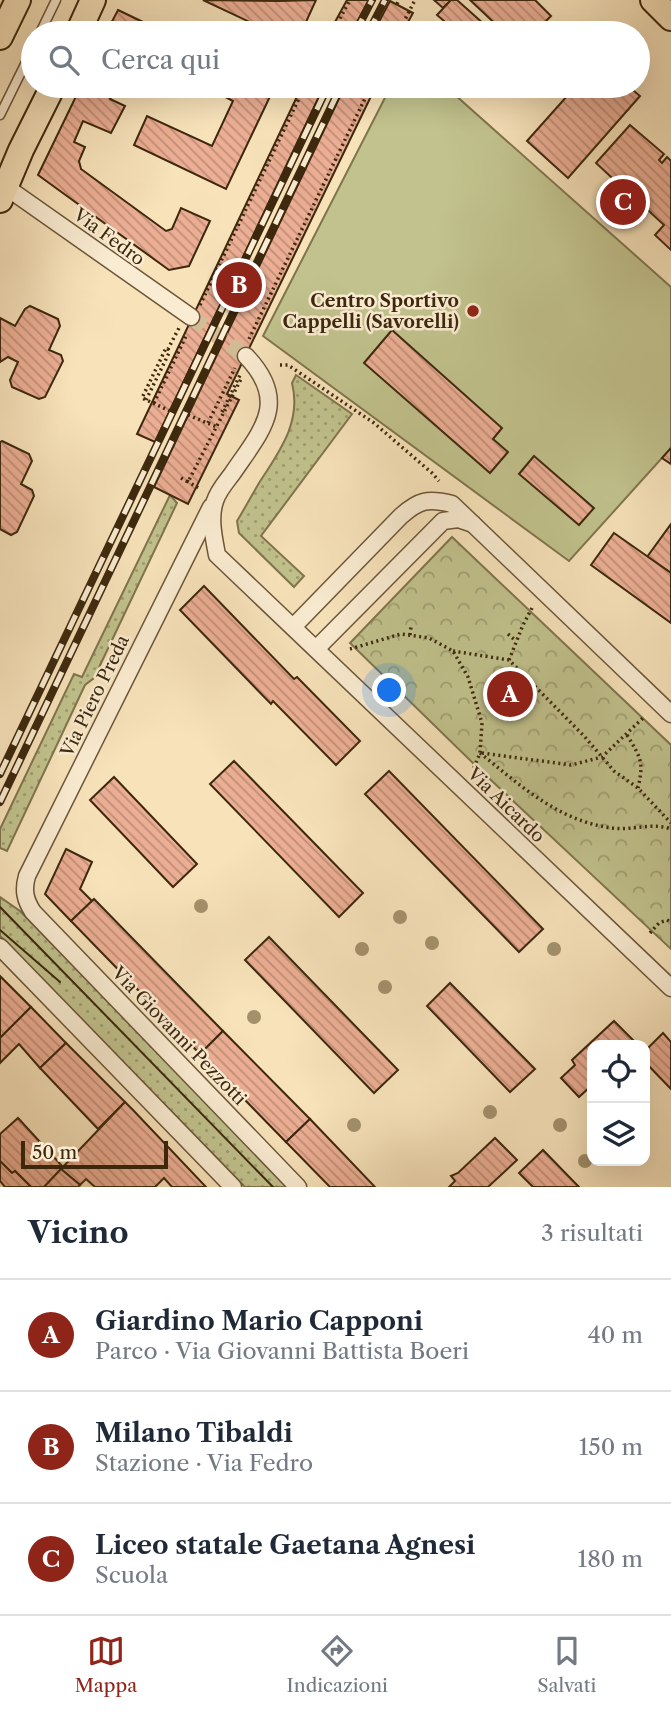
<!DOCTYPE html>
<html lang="it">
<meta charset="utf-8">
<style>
:root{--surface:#fff;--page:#f6f6f7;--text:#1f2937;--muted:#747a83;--line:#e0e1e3;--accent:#8f2418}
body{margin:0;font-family:"Libre Caslon Text",serif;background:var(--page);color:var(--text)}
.controls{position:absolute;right:21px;bottom:21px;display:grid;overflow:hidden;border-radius:14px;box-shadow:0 7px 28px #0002}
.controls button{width:63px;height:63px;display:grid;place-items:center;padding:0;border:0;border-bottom:2px solid var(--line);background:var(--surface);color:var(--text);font:35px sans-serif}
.scale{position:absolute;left:21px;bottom:18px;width:147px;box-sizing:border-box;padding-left:7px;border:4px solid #3d280d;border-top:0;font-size:19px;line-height:24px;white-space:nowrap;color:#3d280d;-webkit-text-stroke:5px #faecd2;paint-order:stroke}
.you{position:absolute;left:390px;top:691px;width:24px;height:24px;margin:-18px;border:5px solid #fff;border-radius:50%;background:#1a73e8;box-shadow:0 0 0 10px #1a73e833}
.badge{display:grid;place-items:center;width:46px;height:46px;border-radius:50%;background:var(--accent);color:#fff;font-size:23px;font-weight:700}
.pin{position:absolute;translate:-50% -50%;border:4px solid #fff;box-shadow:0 2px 7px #0006}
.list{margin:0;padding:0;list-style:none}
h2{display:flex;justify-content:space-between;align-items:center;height:91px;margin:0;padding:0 28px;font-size:30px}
h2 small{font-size:23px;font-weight:400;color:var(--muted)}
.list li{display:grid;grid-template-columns:46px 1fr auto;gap:21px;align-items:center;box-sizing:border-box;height:112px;padding:0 28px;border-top:2px solid var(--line)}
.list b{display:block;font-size:26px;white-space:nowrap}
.list p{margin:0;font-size:23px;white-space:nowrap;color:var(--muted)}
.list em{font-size:23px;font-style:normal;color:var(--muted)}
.icon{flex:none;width:38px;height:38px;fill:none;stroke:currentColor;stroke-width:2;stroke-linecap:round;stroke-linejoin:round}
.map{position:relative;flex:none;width:671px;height:1187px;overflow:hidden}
.search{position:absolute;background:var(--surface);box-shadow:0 7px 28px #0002;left:21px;right:21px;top:21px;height:77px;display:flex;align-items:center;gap:18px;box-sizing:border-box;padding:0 24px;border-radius:38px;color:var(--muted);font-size:26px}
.sheet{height:427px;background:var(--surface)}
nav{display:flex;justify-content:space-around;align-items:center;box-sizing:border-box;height:98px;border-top:2px solid var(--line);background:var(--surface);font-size:19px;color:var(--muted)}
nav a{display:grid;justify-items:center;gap:4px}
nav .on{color:var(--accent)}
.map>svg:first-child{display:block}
.grass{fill:url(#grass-dots);stroke:#7f754d;stroke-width:2}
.forest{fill:url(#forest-crowns);stroke:#7f754d;stroke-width:2}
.pitch{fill:#c1c28d;stroke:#7f754d;stroke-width:2}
.building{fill:url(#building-back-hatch);stroke:#3d280d;stroke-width:2}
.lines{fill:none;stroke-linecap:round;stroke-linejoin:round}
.minor-tunnel{stroke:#d2bd97;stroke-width:16;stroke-dasharray:16 8;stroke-linecap:butt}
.service-casing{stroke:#6c5638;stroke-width:11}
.minor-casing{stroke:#6c5638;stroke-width:19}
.primary-casing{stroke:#3d280d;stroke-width:28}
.path{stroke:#3d280d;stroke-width:3.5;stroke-dasharray:2 3.5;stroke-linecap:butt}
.service{stroke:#faecd2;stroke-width:8}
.minor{stroke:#faecd2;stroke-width:16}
.primary{stroke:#f7e2ba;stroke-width:24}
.tram{stroke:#3d280d;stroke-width:2}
.rail-casing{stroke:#3d280d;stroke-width:8}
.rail{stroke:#faecd2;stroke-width:5;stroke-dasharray:16;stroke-linecap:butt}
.tree{fill:#a3916c}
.poi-dot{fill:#8f2418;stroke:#faecd2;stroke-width:2.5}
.labels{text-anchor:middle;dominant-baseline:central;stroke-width:5;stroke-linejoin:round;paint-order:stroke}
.street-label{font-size:18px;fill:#3d280d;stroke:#faecd2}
.poi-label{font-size:18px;font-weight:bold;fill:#3d280d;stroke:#faecd2;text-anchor:end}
</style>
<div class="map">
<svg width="671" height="1187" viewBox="0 0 671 1187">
<defs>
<pattern id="grass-dots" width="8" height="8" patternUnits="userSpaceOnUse" patternTransform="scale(1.75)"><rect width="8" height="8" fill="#c1c28d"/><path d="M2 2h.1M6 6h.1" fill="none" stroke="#9e9e72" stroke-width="1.8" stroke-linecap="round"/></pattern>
<pattern id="forest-crowns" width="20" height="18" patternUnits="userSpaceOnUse" patternTransform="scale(1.75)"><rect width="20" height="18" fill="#c1c28d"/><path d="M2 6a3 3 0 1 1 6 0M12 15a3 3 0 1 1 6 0" fill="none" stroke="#9e9e72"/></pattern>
<pattern id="building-back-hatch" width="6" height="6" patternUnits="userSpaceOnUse" patternTransform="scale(1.75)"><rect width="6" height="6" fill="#ecae94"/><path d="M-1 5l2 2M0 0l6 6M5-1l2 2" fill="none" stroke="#c08e77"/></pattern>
</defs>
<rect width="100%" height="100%" fill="#f7e2ba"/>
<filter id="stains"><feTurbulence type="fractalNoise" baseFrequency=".00286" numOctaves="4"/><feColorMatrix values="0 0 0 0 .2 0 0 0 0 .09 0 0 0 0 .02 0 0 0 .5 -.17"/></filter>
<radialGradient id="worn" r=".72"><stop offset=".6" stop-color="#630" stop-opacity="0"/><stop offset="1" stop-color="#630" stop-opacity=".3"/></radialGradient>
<!-- grass -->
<g class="grass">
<path d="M 296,375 L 352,414 L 261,536 L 304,576 L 294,587 L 239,533 L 237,521 C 245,508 252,495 259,483 C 279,452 302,422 292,383 Z"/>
<polygon points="170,495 177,503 94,678 85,685 7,851 0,848 0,829 74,674 82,677"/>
<polygon points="0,897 20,911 289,1187 245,1187 0,936"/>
</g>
<!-- forest -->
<polygon class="forest" points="452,537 671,745 671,949 476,766 350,643"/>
<!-- pitch -->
<polygon class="pitch" points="391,86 445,86 671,287 671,448 569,561 263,336"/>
<!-- building -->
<g class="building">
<polygon points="203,0 280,1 316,0 301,33 273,33"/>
<polygon points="347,0 369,0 351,33 329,33"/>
<polygon points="434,0 451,0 443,8"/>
<polygon points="451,0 457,0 494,33 458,33 437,15"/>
<polygon points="470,0 535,0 551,16 534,33 505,33"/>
<polygon points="390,1 413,13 402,33 373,33"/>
<polygon points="118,10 166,33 106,33"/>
<polygon points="81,86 116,86 110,99 125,106 111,133 83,121 74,142 85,147 79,161 81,169 166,231 172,229 181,208 210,221 189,266 169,270 38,175"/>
<polygon points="222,86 275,86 226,189 134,145 147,116 212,146 233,101 218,93"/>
<polygon points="302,86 324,86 155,442 137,434"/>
<polygon points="345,86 376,86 227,394 239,400 188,504 154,487"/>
<polygon points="576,86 628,86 640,96 568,178 527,141"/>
<polygon points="630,125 664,154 659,160 662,163 667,157 671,161 671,250 655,235 664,225 638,201 644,194 642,191 628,207 620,200 633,184 631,181 624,189 596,163"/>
<polygon points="30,306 58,319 60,326 49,350 61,355 63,361 45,397 39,399 12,387 10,380 18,362 8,357 0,362 0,318 15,326 25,309"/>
<polygon points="392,330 502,428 493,439 508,452 490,473 364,363"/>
<polygon points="2,441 29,454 32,461 21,484 32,490 34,496 17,532 11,535 0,529 0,442"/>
<polygon points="671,448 671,464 662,458"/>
<polygon points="534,456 594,508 579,525 519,474"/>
<polygon points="671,524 671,573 647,557"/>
<polygon points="614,533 671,573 671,623 591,565"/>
<polygon points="204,586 294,679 297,677 360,741 336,765 273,701 271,704 180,610"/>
<polygon points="234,761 363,893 339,917 210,784"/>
<polygon points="389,771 543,929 519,952 365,794"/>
<polygon points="114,777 197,864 173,887 90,800"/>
<polygon points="66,849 92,862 80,889 92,901 71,921 45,894"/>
<polygon points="94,899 223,1031 200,1054 71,921"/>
<polygon points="269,937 398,1070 374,1093 245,960"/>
<polygon points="0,976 31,1007 0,1038"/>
<polygon points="450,983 535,1069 510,1092 427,1006"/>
<polygon points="31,1007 66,1043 40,1068 19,1044 0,1063 0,1038"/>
<polygon points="614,1021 636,1043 634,1045 592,1045 592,1085 579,1097 561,1078 575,1065 572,1060"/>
<polygon points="223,1031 310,1119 286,1142 200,1054"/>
<polygon points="663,1033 671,1042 671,1089 645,1062 645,1051"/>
<polygon points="66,1043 125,1102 98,1129 40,1068"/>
<polygon points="125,1102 133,1110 206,1187 172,1187 164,1178 155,1187 95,1187 86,1179 80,1185 61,1169"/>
<polygon points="18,1118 63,1167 44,1187 31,1187 15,1171 12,1173 0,1161 0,1134"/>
<polygon points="310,1119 375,1187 330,1187 286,1142"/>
<polygon points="495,1138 517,1160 488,1187 449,1187 455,1181 451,1176 458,1173"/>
<polygon points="543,1150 579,1187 533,1187 519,1173"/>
<polygon points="0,1161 12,1173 15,1171 31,1187 5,1187 0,1181"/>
<polygon points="61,1169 80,1185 78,1187 44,1187"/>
</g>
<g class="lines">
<!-- minor-tunnel -->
<polyline class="minor-tunnel" points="191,317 246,356"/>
<!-- service casing -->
<g class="service-casing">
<g id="service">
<polyline points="40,33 56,0"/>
<polyline points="0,115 33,48"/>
</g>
</g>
<!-- minor casing -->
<g class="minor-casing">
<g id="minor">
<polyline points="6,187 191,317"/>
<path d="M 246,356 C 290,402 262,430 232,474 C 226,482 218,491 215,501 C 209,518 214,538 217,555 L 671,988"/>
<path d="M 211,507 L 27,876 C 23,890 25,900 33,912 L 298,1187"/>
<path d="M 293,627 L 401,516 C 419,500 428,498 452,504 L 671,714"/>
<polyline points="316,649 443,521 458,519 473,524"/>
<polyline points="0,947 233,1187"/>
</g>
</g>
<!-- primary casing -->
<g class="primary-casing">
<g id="primary">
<polyline points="653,0 671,18"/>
<polyline points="78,33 93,0"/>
<polyline points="0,37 18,0"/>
<polyline points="0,200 21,150 53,86"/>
</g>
</g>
<!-- path -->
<g class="path">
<polyline points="397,4 399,0"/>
<polyline points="332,33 350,0"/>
<polyline points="398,33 415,0"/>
<polyline points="200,305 305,86"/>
<polyline points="249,339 371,86"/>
<polyline points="280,365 288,365 374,423 432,473 439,481"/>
<polyline points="146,400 169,353 168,349"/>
<polyline points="154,403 187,334"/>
<polyline points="170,411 142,398 166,348 168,349 179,328"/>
<polyline points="222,412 240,375"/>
<polyline points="188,415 217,427"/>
<polyline points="208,423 235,368"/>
<polyline points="181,478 188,482 241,379"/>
<polyline points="187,481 200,489"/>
<polyline points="508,634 516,641"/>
<polyline points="410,635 411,627"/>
<polyline points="350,649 401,634 429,638 453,651 468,677 482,723 480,753 473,770"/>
<polyline points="453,651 509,660 584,736 614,771 638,788 671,823"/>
<polyline points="509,660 523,625 532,608"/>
<path d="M 627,735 C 641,758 644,762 638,788"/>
<path d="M 480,753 C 520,785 558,821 612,828 C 632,831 652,822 671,829"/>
<polyline points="482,753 571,765 602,757 645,716"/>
<polyline points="650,933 659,923 667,920 671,922"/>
</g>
<!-- service -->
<use href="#service" class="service"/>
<!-- minor -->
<use href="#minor" class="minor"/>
<!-- primary -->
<use href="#primary" class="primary"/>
<!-- tram -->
<g class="tram">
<polyline points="0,907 273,1187"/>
<polyline points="0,930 60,982"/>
</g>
<!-- rail casing -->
<g class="rail-casing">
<g id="rail">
<polyline points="355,33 372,0"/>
<polyline points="368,33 385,0"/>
<polyline points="0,774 328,86"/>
<polyline points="0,802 341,86"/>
</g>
</g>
<!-- rail -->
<use href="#rail" class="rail"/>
</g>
<!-- trees -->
<g class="tree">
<circle cx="201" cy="906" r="7"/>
<circle cx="400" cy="917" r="7"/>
<circle cx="432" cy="943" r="7"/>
<circle cx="362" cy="949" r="7"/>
<circle cx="554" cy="949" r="7"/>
<circle cx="385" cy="987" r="7"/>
<circle cx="254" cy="1017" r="7"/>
<circle cx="490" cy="1112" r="7"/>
<circle cx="354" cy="1125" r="7"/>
<circle cx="560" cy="1125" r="7"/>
<circle cx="585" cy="1161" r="7"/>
</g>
<!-- markers -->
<circle class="poi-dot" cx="473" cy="311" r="7"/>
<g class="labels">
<!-- street labels -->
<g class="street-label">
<text transform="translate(109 237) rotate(36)">Via Fedro</text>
<text transform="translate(95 696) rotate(-64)">Via Piero Preda</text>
<text transform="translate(506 805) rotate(44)">Via Aicardo</text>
<text transform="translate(179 1036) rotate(46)">Via Giovanni Pezzotti</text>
</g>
<!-- poi labels -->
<g class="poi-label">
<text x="459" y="301">Centro Sportivo<tspan x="459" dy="21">Cappelli (Savorelli)</tspan></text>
</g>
</g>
<rect width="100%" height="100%" filter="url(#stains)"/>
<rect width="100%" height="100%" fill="url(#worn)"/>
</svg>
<div class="controls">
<button><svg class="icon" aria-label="locate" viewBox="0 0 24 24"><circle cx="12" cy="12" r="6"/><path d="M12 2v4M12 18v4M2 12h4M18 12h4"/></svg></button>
<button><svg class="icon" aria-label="layers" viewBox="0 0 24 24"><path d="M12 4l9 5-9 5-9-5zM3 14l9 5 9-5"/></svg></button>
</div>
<div class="scale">50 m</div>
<div class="you"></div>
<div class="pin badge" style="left:510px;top:694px">A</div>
<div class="pin badge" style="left:239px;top:285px">B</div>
<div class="pin badge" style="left:623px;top:202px">C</div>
<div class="search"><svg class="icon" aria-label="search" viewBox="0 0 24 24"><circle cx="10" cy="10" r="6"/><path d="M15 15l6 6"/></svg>Cerca qui</div>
</div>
<section class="sheet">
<h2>Vicino<small>3 risultati</small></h2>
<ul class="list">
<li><span class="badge">A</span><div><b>Giardino Mario Capponi</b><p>Parco · Via Giovanni Battista Boeri</p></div><em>40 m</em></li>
<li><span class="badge">B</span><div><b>Milano Tibaldi</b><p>Stazione · Via Fedro</p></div><em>150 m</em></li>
<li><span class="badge">C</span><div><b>Liceo statale Gaetana Agnesi</b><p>Scuola</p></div><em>180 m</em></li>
</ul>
</section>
<nav>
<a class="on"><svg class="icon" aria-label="map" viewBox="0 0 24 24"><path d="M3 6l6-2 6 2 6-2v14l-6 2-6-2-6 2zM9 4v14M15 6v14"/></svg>Mappa</a>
<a><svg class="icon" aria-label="directions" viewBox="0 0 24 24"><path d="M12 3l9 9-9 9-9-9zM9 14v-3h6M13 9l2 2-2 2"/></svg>Indicazioni</a>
<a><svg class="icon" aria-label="saved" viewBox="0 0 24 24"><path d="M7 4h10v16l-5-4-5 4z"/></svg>Salvati</a>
</nav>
